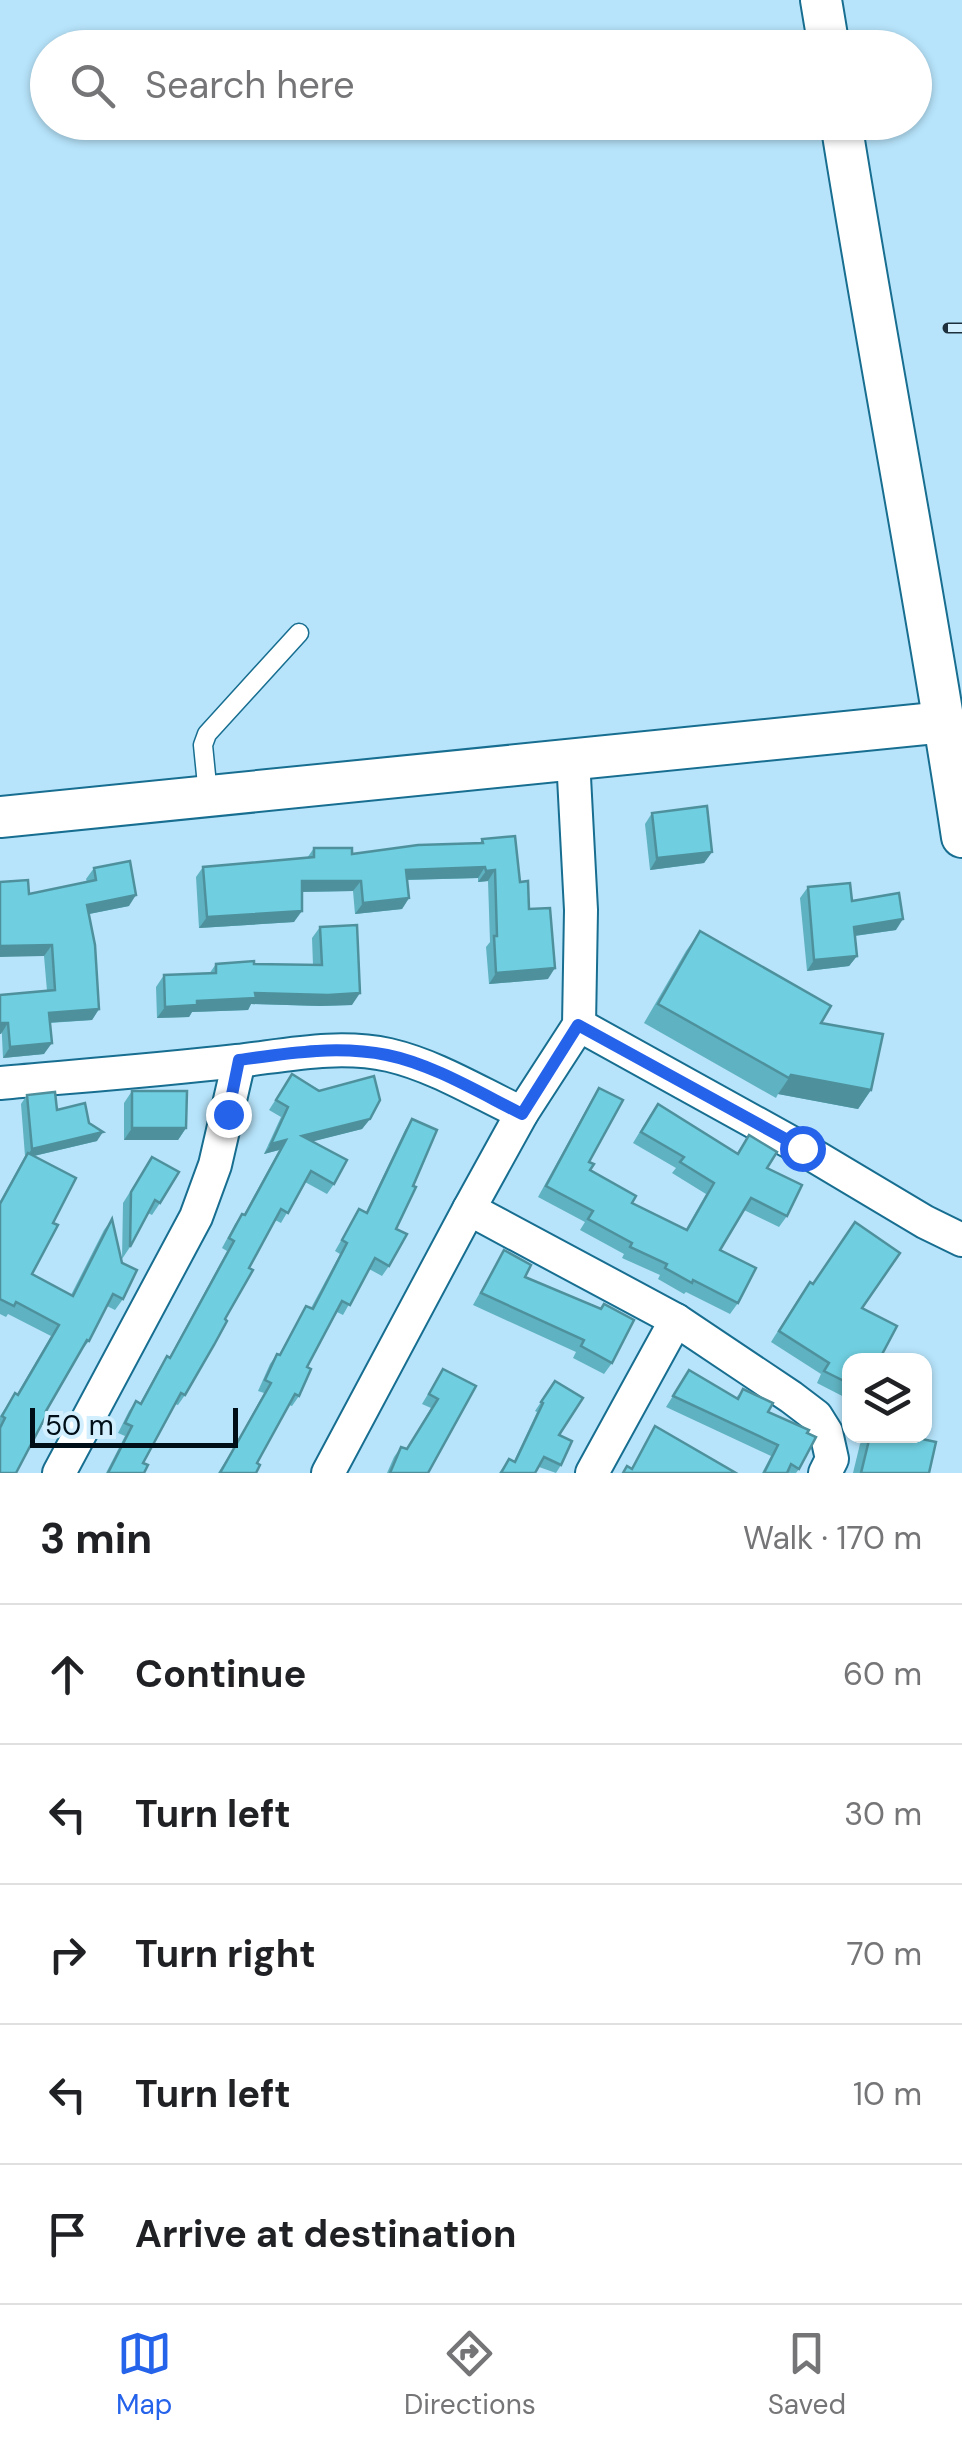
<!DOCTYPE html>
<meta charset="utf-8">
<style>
:root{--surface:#fff;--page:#f2f2f2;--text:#202124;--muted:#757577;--line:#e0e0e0;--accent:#2563eb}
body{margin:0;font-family:"DM Sans",sans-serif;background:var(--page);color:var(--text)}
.controls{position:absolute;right:30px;bottom:30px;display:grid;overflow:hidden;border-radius:20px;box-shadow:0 2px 8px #0004}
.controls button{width:90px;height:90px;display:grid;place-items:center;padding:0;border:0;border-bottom:2px solid var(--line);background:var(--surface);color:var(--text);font:50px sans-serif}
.scale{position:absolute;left:30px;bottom:25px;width:208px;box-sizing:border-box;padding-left:10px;border:5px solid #000e18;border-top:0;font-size:28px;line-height:35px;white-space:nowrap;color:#000e18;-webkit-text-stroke:8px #d1effe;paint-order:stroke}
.stop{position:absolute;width:30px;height:30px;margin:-22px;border:8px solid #2563eb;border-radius:50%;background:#fff}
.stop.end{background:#2563eb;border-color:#fff;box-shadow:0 2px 10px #0008}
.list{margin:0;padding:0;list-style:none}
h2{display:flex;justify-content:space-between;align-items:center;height:130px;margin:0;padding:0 40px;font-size:42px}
h2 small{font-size:32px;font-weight:400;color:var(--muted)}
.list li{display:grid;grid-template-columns:65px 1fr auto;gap:30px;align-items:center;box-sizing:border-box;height:140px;padding:0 40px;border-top:2px solid var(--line)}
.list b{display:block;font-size:38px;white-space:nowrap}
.list em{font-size:32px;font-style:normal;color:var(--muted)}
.icon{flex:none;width:55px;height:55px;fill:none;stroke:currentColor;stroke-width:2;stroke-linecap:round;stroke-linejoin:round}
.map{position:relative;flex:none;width:962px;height:1473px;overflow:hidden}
.search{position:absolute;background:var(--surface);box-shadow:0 2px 8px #0004;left:30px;right:30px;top:30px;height:110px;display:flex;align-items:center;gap:25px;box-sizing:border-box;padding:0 35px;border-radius:55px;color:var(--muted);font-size:38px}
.sheet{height:830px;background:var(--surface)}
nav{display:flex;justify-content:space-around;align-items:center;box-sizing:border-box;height:140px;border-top:2px solid var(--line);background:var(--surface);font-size:28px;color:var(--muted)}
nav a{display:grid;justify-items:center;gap:5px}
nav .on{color:var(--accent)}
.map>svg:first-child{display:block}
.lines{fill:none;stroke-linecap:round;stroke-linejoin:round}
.service-casing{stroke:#176e90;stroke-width:21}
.minor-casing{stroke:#176e90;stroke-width:36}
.tertiary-casing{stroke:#176e90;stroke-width:44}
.service{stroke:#fff;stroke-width:18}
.minor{stroke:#fff;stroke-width:32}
.tertiary{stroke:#fff;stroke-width:40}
.rail-casing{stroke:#1d303c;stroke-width:11}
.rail{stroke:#d1effe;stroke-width:8;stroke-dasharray:22;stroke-linecap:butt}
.wall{fill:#5fb2c1}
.shaded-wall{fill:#4e919d}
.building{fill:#6fcfe0;stroke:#4e919d;stroke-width:2.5}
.route{stroke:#2563eb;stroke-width:12}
</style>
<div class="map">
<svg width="962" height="1473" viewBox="0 0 962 1473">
<rect width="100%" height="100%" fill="#b7e4fb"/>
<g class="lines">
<!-- service casing -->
<g class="service-casing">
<polyline id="service" points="208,795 203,745 207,734 299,633"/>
</g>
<!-- minor casing -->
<g class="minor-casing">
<g id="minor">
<polyline points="579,1025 801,1148 925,1222 962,1240"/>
<path d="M 0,1083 C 79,1076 158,1070 237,1061 C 288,1055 338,1044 389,1055 C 436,1066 479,1093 522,1113"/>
<polyline points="469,1209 676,1320 791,1397 816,1416 826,1432 832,1459 825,1473"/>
<polyline points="59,1473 196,1217 215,1165 239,1061"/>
<polyline points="328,1473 469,1209 522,1113 579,1025 581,910 573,758"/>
<polyline points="592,1473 676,1320"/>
</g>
</g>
<!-- tertiary casing -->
<g class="tertiary-casing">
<g id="tertiary">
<polyline points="821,0 829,48"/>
<path d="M 841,122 C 879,361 926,598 962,837"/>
<polyline points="0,817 945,722"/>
</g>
</g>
<!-- service -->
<use href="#service" class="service"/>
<!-- minor -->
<use href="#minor" class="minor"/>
<!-- tertiary -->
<use href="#tertiary" class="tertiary"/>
<!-- rail casing -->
<g class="rail-casing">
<polyline id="rail" points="948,328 962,328"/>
</g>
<!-- rail -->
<use href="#rail" class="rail"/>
</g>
<!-- wall -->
<g class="wall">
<polygon points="652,813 712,852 704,863 650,870 645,824"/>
<polygon points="482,839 520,882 548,979 489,984 486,947 490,942 488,881 478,882 478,878 407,880 409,898 402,909 355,914 353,891 302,892 294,922 199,928 196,877 203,867 307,858 314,848 352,854 480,843"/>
<polygon points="94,868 129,906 89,914 99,1009 92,1020 50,1023 44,1054 3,1058 0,995 47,991 44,956 29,894 87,882 86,879"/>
<polygon points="808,887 852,901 896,930 855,936 857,956 849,966 807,971 800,898"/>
<polygon points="320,927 352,1005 320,1006 251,1004 248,1010 192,1012 189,1017 157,1018 156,987 164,975 209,974 216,964 313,965 312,938"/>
<polygon points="700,931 821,1023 871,1090 858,1109 778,1094 776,1098 644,1023 686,951"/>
<polygon points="292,1074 370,1119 362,1129 313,1141 334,1184 327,1194 305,1182 281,1223 275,1220 249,1268 225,1319 185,1395 178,1405 175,1404 143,1463 144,1473 106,1473 125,1436 118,1433 129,1411 136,1401 140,1403 160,1367 167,1356 169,1358 227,1251 222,1248 235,1224 242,1214 244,1214 279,1150 264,1154 281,1117 269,1110"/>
<polygon points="599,1088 589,1162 590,1170 632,1203 686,1229 706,1194 672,1173 676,1168 633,1143 650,1115 658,1104 737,1153 749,1135 767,1168 787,1216 779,1227 744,1210 720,1250 738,1303 730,1314 686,1292 684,1294 658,1279 660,1275 622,1258 624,1254 580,1230 585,1222 538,1197 592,1099"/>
<polygon points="132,1091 186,1128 178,1140 124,1140 124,1103"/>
<polygon points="27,1095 89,1123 97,1141 34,1156 53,1223 32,1274 71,1295 104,1230 112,1219 123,1299 115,1310 107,1306 89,1341 80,1352 46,1411 0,1473 0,1416 15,1393 17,1394 51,1336 8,1314 6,1317 0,1314 0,1201 25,1156 21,1104"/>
<polygon points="412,1119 389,1266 382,1276 369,1269 343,1315 337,1312 307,1367 299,1396 292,1406 289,1405 257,1463 256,1473 218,1473 232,1451 264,1393 258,1391 270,1364 277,1354 279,1355 306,1306 311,1308 340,1254 335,1251 359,1209 366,1212 405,1130"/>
<polygon points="152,1157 160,1203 152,1215 148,1213 130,1247 122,1259 123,1203"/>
<polygon points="504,1250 525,1277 612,1363 604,1374 573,1358 576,1352 473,1305"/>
<polygon points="802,1293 862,1308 850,1360 850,1400 817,1383 821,1374 771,1342"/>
<polygon points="443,1369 431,1466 428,1473 387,1473 394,1457 401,1447 407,1449 431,1408 422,1404"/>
<polygon points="689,1370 736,1398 743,1389 768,1412 799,1469 796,1473 762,1473 771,1456 666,1407"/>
<polygon points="555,1381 561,1465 556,1473 539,1467 535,1473 499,1473 509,1459 514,1461 537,1412 535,1411"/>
<polygon points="866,1436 908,1436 929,1473 853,1473 860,1444"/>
</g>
<!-- shaded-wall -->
<g class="shaded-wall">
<polygon points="712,852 704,863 650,870 657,858"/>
<polygon points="485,867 478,878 399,880 406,870"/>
<polygon points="495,870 488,881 478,882 486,871"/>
<polygon points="302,881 361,881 353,891 295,892"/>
<polygon points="136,895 129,906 79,916 87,905"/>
<polygon points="409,898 402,909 355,914 363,903"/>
<polygon points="302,911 294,922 199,928 207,917"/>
<polygon points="903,919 896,930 846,937 854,927"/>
<polygon points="52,945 44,956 0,957 0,946"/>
<polygon points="857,956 849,966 807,971 814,960"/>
<polygon points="555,968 548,979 489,984 496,973"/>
<polygon points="255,993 360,993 352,1005 320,1006 251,1004 248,1010 192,1012 189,1017 157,1018 165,1007"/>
<polygon points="99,1009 92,1020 42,1023 49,1013"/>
<polygon points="0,1023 8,1023 1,1034 0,1034"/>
<polygon points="52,1043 44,1054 3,1058 10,1047"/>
<polygon points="791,1075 871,1090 858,1109 778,1094"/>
<polygon points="370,1119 362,1129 295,1146 302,1136"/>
<polygon points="132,1128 186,1128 178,1140 124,1140"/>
<polygon points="103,1132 97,1141 25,1158 32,1149"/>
<polygon points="286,1140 279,1150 264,1154 271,1144"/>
</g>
<!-- building -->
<g class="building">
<polygon points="707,806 712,852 657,858 652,813"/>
<polygon points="515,836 520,882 528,881 529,909 550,908 555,968 496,973 494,936 497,936 495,870 486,871 485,867 406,870 409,898 363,903 361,881 302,881 302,911 207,917 203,867 314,857 314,848 352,848 352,854 418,845 483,843 482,839"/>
<polygon points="130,861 136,895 87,905 95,945 99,1009 49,1013 52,1043 10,1047 8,1023 0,1023 0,995 55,990 52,945 0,946 0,882 28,880 29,894 96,880 94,868"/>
<polygon points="850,883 852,901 899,893 903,919 854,927 857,956 814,960 808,887"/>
<polygon points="357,925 360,993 328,995 255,993 256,998 197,1001 197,1005 165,1007 164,975 216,973 216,964 254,961 254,964 322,965 320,927"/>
<polygon points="700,931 831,1006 821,1023 883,1034 871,1090 791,1075 789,1078 658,1004"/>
<polygon points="292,1074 319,1091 374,1076 380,1100 370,1119 302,1136 347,1160 334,1184 311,1171 288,1213 281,1209 249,1268 253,1270 225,1319 227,1321 214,1345 185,1395 181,1393 143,1463 148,1465 144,1473 108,1473 132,1426 125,1423 136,1401 141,1404 167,1356 170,1358 234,1241 229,1238 242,1214 245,1215 286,1140 271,1144 288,1107 276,1100"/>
<polygon points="599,1088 623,1100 589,1162 594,1164 590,1170 636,1196 632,1203 687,1230 714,1183 680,1162 684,1157 641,1132 658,1104 738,1154 749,1135 777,1152 767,1168 802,1185 787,1216 751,1198 720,1250 756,1268 738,1303 693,1280 692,1283 665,1268 667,1264 630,1247 632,1243 588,1219 593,1211 546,1186"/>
<polygon points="132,1091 187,1091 186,1128 132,1128"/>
<polygon points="55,1092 57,1110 85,1103 89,1123 103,1132 32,1149 27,1095"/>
<polygon points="412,1119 437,1130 413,1186 416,1187 396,1229 407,1234 389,1266 375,1258 350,1305 342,1301 307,1367 311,1369 299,1396 295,1394 257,1463 260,1465 256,1473 220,1473 271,1383 265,1380 277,1354 280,1355 306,1306 313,1309 347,1243 342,1240 359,1209 367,1213"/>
<polygon points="28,1153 76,1178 53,1223 58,1225 32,1274 73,1296 112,1219 122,1263 137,1270 123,1299 113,1294 89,1341 87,1340 46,1411 48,1412 16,1473 0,1473 0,1428 5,1418 2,1416 15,1393 18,1395 59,1325 16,1302 14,1306 0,1299 0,1204"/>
<polygon points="152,1157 179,1172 160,1203 155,1200 130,1247 131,1192"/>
<polygon points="855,1222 900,1253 862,1308 897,1326 879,1360 850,1360 850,1384 824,1371 829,1363 779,1331 810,1282 813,1284"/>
<polygon points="504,1250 531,1265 525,1277 601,1309 604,1304 634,1320 612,1363 581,1346 584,1340 481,1293"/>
<polygon points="443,1369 476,1386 428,1473 390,1473 401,1447 407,1449 438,1399 429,1394"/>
<polygon points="689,1370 738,1399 743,1389 773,1403 768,1412 809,1430 807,1433 816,1437 799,1469 791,1464 787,1473 764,1473 778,1445 673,1396"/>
<polygon points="555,1381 583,1398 559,1435 572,1441 561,1465 544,1457 535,1473 501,1473 509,1459 515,1462 543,1403 541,1402"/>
<polygon points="655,1426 736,1473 623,1473 627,1466 632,1469"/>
<polygon points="870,1436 908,1436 936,1442 929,1473 861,1473"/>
</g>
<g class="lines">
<!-- route -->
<path class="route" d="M 228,1114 L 239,1060 C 288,1053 337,1045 387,1055 C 432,1064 480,1093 522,1114 L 578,1025 L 802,1148"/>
</g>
</svg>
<div class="controls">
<button><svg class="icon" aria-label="layers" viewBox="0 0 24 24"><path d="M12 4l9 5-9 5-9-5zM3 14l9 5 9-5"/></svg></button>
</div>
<div class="scale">50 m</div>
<div class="stop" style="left:802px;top:1148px"></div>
<div class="stop end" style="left:228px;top:1114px"></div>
<div class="search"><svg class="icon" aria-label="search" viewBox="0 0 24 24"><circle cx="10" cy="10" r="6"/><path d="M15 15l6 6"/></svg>Search here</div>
</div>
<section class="sheet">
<h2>3 min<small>Walk · 170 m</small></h2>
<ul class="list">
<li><svg class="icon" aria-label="ahead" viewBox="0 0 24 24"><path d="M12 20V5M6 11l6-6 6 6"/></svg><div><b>Continue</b></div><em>60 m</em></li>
<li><svg class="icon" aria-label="left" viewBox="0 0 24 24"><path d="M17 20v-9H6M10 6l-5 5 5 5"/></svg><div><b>Turn left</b></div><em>30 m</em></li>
<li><svg class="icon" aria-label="right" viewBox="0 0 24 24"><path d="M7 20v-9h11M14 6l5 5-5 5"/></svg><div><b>Turn right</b></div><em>70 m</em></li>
<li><svg class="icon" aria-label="left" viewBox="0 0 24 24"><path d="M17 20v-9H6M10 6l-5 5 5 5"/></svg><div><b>Turn left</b></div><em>10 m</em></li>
<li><svg class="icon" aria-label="arrive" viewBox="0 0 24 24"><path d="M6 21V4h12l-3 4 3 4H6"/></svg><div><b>Arrive at destination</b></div></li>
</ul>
</section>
<nav>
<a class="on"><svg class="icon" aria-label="map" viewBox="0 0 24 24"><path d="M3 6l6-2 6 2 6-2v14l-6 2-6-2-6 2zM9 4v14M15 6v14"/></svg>Map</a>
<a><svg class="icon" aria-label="directions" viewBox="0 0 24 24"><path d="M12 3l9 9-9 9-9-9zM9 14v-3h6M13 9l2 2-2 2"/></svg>Directions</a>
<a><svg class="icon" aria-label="saved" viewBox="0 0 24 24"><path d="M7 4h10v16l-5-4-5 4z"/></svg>Saved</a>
</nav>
